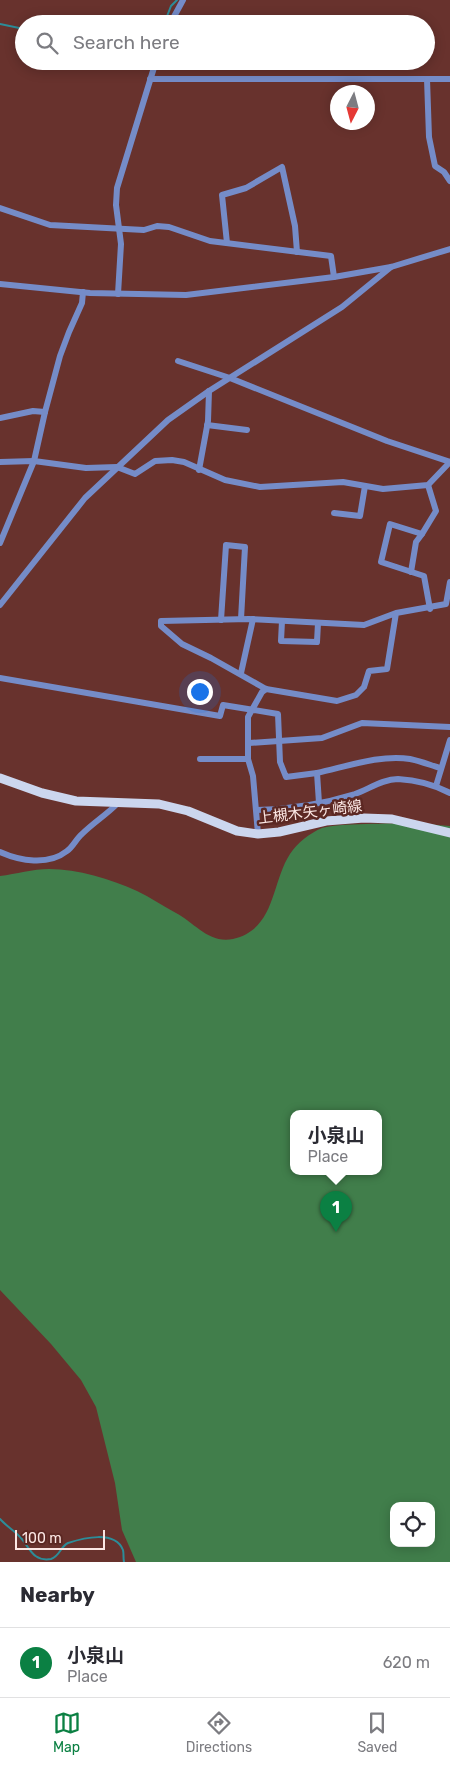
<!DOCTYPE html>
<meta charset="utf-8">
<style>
:root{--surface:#fff;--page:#f2f2f3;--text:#2b2b33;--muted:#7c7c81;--line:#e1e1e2;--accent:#0b8043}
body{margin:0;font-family:Rubik,"Noto Sans JP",sans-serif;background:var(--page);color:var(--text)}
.controls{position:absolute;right:15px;bottom:15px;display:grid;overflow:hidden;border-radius:10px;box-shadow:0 2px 12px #0003}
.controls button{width:45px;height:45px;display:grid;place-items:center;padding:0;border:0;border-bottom:1px solid var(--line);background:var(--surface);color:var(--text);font:25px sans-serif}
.compass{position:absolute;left:330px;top:85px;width:45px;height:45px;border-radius:50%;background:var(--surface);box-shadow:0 2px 12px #0003;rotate:186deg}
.scale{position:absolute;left:15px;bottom:12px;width:90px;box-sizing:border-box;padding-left:5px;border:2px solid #fbe6e3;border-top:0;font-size:14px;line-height:18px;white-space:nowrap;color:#fbe6e3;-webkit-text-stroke:4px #5c2823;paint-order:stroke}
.you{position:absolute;left:199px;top:691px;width:18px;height:18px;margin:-12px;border:4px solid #fff;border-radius:50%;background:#1a73e8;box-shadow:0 0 0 8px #1a73e833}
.badge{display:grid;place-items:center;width:32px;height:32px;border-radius:50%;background:var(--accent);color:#fff;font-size:16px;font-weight:700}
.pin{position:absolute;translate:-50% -41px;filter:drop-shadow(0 1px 2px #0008)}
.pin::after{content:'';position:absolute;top:26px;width:18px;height:15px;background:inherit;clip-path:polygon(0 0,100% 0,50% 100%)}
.popup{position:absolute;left:290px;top:1110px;width:92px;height:65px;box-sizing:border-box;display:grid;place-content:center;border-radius:10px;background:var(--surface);filter:drop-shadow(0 1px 4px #0005);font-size:16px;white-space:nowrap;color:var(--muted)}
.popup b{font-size:19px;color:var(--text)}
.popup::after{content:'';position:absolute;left:50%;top:100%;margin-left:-10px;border:10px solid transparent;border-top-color:var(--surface)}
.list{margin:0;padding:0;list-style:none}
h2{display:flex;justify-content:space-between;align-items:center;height:65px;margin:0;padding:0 20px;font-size:21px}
h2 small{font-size:16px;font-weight:400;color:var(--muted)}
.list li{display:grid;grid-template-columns:32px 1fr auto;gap:15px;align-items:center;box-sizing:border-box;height:70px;padding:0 20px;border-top:1px solid var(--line)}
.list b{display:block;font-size:19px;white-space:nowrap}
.list p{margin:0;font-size:16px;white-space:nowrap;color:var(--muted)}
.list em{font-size:16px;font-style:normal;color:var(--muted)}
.icon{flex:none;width:28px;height:28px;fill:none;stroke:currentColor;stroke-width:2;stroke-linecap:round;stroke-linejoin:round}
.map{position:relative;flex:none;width:450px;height:1562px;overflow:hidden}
.search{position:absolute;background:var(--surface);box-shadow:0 2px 12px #0003;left:15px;right:15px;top:15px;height:55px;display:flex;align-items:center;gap:12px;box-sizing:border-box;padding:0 18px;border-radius:28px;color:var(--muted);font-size:19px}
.sheet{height:135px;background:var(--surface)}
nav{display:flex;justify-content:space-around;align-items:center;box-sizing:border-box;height:70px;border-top:1px solid var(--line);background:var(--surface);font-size:14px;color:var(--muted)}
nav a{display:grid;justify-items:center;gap:2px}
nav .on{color:var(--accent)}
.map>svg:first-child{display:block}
.green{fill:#417e4b;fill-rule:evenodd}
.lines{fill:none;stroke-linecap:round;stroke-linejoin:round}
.stream{stroke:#2c8d99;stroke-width:2}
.minor{stroke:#758cc8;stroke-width:6}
.major{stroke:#ccd6ee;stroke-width:9}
.labels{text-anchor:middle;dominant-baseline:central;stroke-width:5;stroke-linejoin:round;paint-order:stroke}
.street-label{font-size:15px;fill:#fbe6e3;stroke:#5c2823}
</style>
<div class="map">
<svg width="450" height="1562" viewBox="0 0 450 1562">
<rect width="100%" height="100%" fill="#68322d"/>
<!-- green -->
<path class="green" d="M 413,823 L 450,826 L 450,1562 L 136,1562 L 122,1530 L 115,1483 L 96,1407 L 81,1380 L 51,1344 L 0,1290 L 0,876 C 16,874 33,869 49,869 C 78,869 110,879 137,891 C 150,897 163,906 176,913 C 195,923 209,944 233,939 C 276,929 271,883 290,854 C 297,843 310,833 322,828 C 337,823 393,824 413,823 ZM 294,1113 L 378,1113 L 378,1171 L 294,1171 ZM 394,1506 L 431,1506 L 431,1543 L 394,1543 Z"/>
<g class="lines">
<!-- stream -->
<g class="stream">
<polyline points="0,24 24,29"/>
<polyline points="164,24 171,6 177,0"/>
<path d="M 0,1519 C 6,1526 15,1531 21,1538 C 30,1548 33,1562 51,1559 C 60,1556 60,1547 68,1543 C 83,1538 115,1530 123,1550 C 124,1554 123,1558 124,1562"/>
</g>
<!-- minor -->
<g class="minor">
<polyline points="170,24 183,0"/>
<polyline points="150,79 450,79"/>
<polyline points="427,79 429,137 435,166 444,172 450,181"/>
<polyline points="0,208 50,225 144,230 157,226 169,227 210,241 331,256 334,277"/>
<polyline points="227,243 222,195 246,188 282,167 295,226 297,252"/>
<polyline points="0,284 90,293 186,295 334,277 391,267 450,249"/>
<polyline points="118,294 121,244 116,205 117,188 156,61"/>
<polyline points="178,361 230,378 387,441 450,462"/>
<polyline points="0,418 33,411 45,412"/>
<polyline points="207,425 247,430"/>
<polyline points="0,462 34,461 86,468 117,467 135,474 155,461 172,460 184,462 225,480 260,487 343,482 383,489 428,485 450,462"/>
<polyline points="199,470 208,421 209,391"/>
<polyline points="428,485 436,511 422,534 390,524 381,562 424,576 430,609"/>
<polyline points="334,513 360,516 365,486"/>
<polyline points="0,543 34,461 45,412 60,356 69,332 82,303 83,292"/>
<polyline points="411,572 416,542 422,534"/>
<polyline points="0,605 85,498 168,420 209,391 342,307 391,267"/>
<polyline points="396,613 387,669 369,671 364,687 356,695 337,701 266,689 211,658 182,644 161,626 161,621 249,619 364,625 396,613 446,604 450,582"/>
<polyline points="221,620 226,545 245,547 241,619"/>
<polyline points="282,621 281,641 317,642 318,623"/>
<polyline points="241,673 253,619"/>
<polyline points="0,678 220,716 223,705 278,714 280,762 286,777 317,773"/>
<polyline points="249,743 322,738 362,723 450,727"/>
<polyline points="200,759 248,759"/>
<polyline points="436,786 450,740"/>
<path d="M 319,803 L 317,773 C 345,767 381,754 410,759 C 420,761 430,765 440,768"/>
<path d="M 257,810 C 290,809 323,804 355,794 C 369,789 383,779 398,779 C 415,780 435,785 450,793"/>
<polyline points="258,834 253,776 248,759 248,717 262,692 266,689"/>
<path d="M 0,852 C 20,861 48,866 67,851 C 73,847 76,839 82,834 C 93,823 106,815 117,804"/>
</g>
<!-- major -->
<polyline class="major" points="0,778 42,793 76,801 159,804 188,811 237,831 258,834 279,832 326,821 364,818 392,819 450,833"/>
</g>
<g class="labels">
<!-- street labels -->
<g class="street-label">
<text transform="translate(310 812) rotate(-7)">上槻木矢ヶ崎線</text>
</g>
</g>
</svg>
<div class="controls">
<button><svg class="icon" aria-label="locate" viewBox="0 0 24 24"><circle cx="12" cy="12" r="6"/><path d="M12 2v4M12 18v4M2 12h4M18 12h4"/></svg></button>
</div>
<svg class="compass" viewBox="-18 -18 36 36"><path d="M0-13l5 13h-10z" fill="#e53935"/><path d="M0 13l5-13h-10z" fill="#7c7c81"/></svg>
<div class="scale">100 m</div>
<div class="you"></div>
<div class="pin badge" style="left:336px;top:1232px">1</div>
<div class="popup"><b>小泉山</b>Place</div>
<div class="search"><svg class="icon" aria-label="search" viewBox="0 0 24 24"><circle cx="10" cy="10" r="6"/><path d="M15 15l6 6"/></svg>Search here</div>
</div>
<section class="sheet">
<h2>Nearby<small></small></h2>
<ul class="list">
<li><span class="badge">1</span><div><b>小泉山</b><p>Place</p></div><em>620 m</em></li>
</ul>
</section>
<nav>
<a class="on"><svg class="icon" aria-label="map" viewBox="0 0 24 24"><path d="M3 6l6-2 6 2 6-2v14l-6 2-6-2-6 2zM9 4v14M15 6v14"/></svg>Map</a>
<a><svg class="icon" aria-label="directions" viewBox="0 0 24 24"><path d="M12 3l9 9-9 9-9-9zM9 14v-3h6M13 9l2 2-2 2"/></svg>Directions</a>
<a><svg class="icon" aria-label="saved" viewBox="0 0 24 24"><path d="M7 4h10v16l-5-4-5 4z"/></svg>Saved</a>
</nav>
